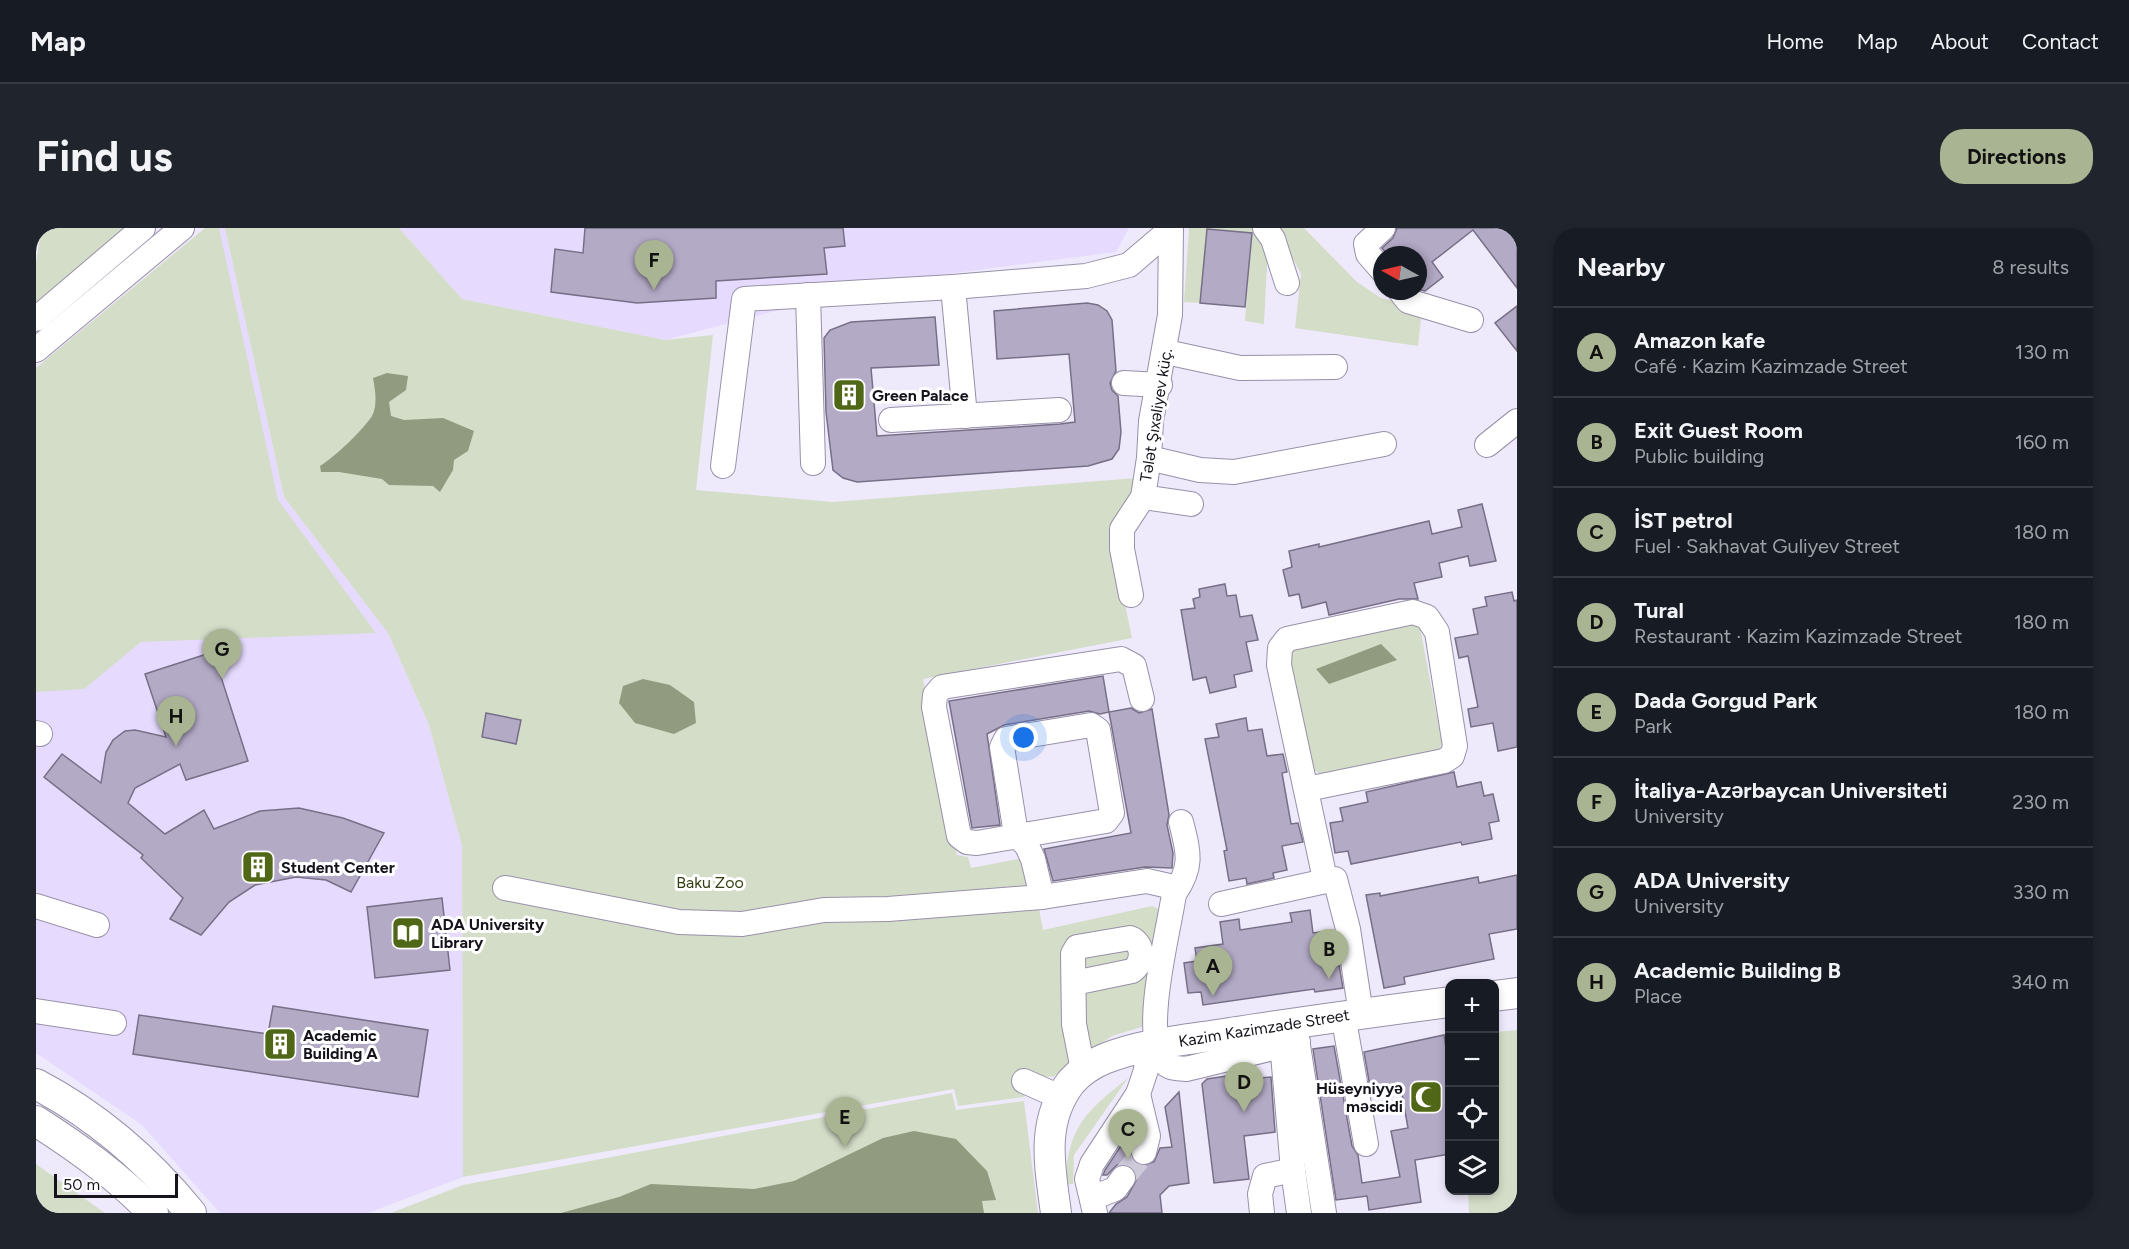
<!DOCTYPE html>
<meta charset="utf-8">
<style>
:root{--surface:#171b24;--page:#20242c;--text:#f1f3f6;--muted:#9ea1a6;--line:#363941;--accent:#a9b492}
body{margin:0;font-family:Figtree,sans-serif;background:var(--page);color:var(--text)}
.controls{position:absolute;right:18px;bottom:18px;display:grid;overflow:hidden;border-radius:12px;box-shadow:0 3px 9px #0003}
.controls button{width:54px;height:54px;display:grid;place-items:center;padding:0;border:0;border-bottom:2px solid var(--line);background:var(--surface);color:var(--text);font:30px sans-serif}
.compass{position:absolute;left:1337px;top:18px;width:54px;height:54px;border-radius:50%;background:var(--surface);box-shadow:0 3px 9px #0003;rotate:278deg}
.scale{position:absolute;left:18px;bottom:15px;width:124px;box-sizing:border-box;padding-left:6px;border:3px solid #16131c;border-top:0;font-size:16px;line-height:21px;white-space:nowrap;color:#16131c;-webkit-text-stroke:4px #fff;paint-order:stroke}
.you{position:absolute;left:988px;top:510px;width:21px;height:21px;margin:-15px;border:4px solid #fff;border-radius:50%;background:#1a73e8;box-shadow:0 0 0 9px #1a73e833}
.badge{display:grid;place-items:center;width:39px;height:39px;border-radius:50%;background:var(--accent);color:#111;font-size:20px;font-weight:700}
.pin{position:absolute;translate:-50% -50px;filter:drop-shadow(0 2px 3px #0008)}
.pin::after{content:'';position:absolute;top:32px;width:21px;height:18px;background:inherit;clip-path:polygon(0 0,100% 0,50% 100%)}
.list{margin:0;padding:0;list-style:none}
h2{display:flex;justify-content:space-between;align-items:center;height:78px;margin:0;padding:0 24px;font-size:26px}
h2 small{font-size:20px;font-weight:400;color:var(--muted)}
.list li{display:grid;grid-template-columns:39px 1fr auto;gap:18px;align-items:center;box-sizing:border-box;height:90px;padding:0 24px;border-top:2px solid var(--line)}
.list b{display:block;font-size:22px;white-space:nowrap}
.list p{margin:0;font-size:20px;white-space:nowrap;color:var(--muted)}
.list em{font-size:20px;font-style:normal;color:var(--muted)}
.icon{flex:none;width:33px;height:33px;fill:none;stroke:currentColor;stroke-width:2;stroke-linecap:round;stroke-linejoin:round}
.map{position:relative;flex:none;width:1481px;height:985px;overflow:hidden;border-radius:24px}
header{display:flex;align-items:center;gap:36px;box-sizing:border-box;height:84px;padding:0 30px;background:var(--surface);border-bottom:2px solid var(--line)}
header strong{font-size:28px}
nav{display:flex;gap:33px;margin-inline-start:auto;font-size:21px}
.intro{display:flex;align-items:center;justify-content:space-between;box-sizing:border-box;height:144px;padding:0 36px}
h1{margin:0;font-size:42px}
.button{padding:15px 27px;border-radius:24px;background:var(--accent);color:#111;font-size:21px;font-weight:700}
main{display:flex;gap:36px;padding:0 36px}
aside{flex:1;background:var(--surface);border-radius:24px;box-shadow:0 3px 9px #0003}
.map>svg:first-child{display:block}
.built{fill:#e6dbfe}
.green{fill:#d4ddc8}
.water{fill:#909b7f}
.building{fill:#b3aac6;stroke:#776f87;stroke-width:1.5}
.lines{fill:none;stroke-linecap:round;stroke-linejoin:round}
.minor-tunnel{stroke:#cecada;stroke-width:24;stroke-dasharray:24 12;stroke-linecap:butt}
.minor-casing{stroke:#9890a9;stroke-width:26}
.major-casing{stroke:#9890a9;stroke-width:32}
.minor{stroke:#fff;stroke-width:24}
.major{stroke:#fff;stroke-width:30}
.labels{text-anchor:middle;dominant-baseline:central;stroke-width:6;stroke-linejoin:round;paint-order:stroke}
.poi-label{font-size:16px;font-weight:bold;fill:#16131c;stroke:#fff;text-anchor:start}
.street-label{font-size:16px;fill:#16131c;stroke:#fff}
.park-label{font-size:16px;fill:#334113;stroke:#fff}
</style>
<header>
<strong>Map</strong>
<nav><a>Home</a><a>Map</a><a>About</a><a>Contact</a></nav>
</header>
<div class="intro"><h1>Find us</h1><a class="button">Directions</a></div>
<main>
<div class="map">
<svg width="1481" height="985" viewBox="0 0 1481 985">
<rect width="100%" height="100%" fill="#efeafb"/>
<!-- built -->
<g class="built">
<polygon points="170,0 189,0 248,269 352,405 393,497 426,618 427,949 332,985 184,985 106,897 0,825 0,140"/>
<polygon points="363,0 1093,0 1080,24 850,54 629,112 426,71"/>
</g>
<!-- green -->
<g class="green">
<polygon points="5,0 90,0 0,80 0,36"/>
<polygon points="169,0 183,0 242,272 340,405 105,414 48,461 0,464 0,140"/>
<polygon points="189,0 363,0 426,71 629,112 677,107 660,262 797,274 1101,250 1101,262 1073,299 1096,410 887,451 921,627 932,629 935,640 993,629 1007,702 1116,678 1131,685 1109,798 1076,808 1017,849 985,846 988,869 922,878 918,861 427,949 426,618 393,497 352,405 248,269"/>
<polygon points="1153,0 1233,0 1228,96 1209,93 1216,5 1171,1 1164,75 1148,74"/>
<polygon points="1241,0 1268,0 1321,54 1345,70 1386,82 1382,118 1259,100 1265,46"/>
<polygon points="1374,392 1384,399 1406,516 1400,527 1288,549 1277,541 1252,431 1262,415"/>
<polygon points="1481,802 1481,985 1433,985 1432,963 1458,962 1459,804"/>
<path d="M 1092,850 L 1038,927 L 1037,956 L 1029,956 C 1032,899 1049,884 1092,850 Z"/>
<polygon points="916,865 920,882 988,873 1002,985 355,985 427,957"/>
<polygon points="0,936 69,985 0,985"/>
</g>
<!-- water -->
<g class="water">
<path d="M 351,145 L 372,148 L 370,162 L 353,174 L 355,188 L 368,192 L 407,190 L 438,203 L 432,223 L 418,232 L 417,242 L 404,264 L 397,258 L 353,257 L 346,251 L 303,244 L 285,244 L 284,238 C 300,228 326,203 336,188 C 342,177 339,161 337,150 Z"/>
<polygon points="1345,416 1361,432 1293,456 1280,441"/>
<polygon points="607,451 634,457 658,474 660,495 638,506 599,495 583,475 587,458"/>
<polygon points="878,903 920,911 951,943 960,972 946,973 948,985 525,985 583,969 615,956 718,961 758,953 847,910"/>
</g>
<!-- building -->
<g class="building">
<polygon points="549,0 807,0 809,18 788,20 791,46 680,53 680,70 601,75 515,64 519,21 547,25"/>
<polygon points="1361,0 1481,0 1481,60 1437,2 1396,34 1407,49 1389,63 1382,61 1382,27 1352,27 1346,20 1357,10"/>
<polygon points="1171,1 1216,5 1209,79 1164,75"/>
<polygon points="1051,75 1062,77 1071,83 1076,92 1080,143 1074,155 1076,162 1082,168 1085,204 1083,221 1076,231 1052,238 821,254 807,250 797,242 790,184 788,110 794,102 815,94 899,89 903,137 835,140 841,208 1024,196 1039,194 1033,126 961,131 958,83"/>
<polygon points="1481,78 1481,123 1459,95"/>
<polygon points="1446,276 1460,333 1434,338 1432,328 1403,335 1406,349 1378,355 1382,371 1363,371 1293,387 1290,374 1266,380 1263,366 1253,368 1247,342 1256,339 1253,323 1283,316 1283,319 1393,293 1396,306 1426,299 1422,282"/>
<polygon points="1189,356 1191,368 1200,367 1204,389 1216,387 1222,412 1210,414 1216,443 1198,447 1200,459 1174,465 1170,449 1157,452 1145,382 1159,380 1157,371 1164,369 1163,361"/>
<polygon points="1476,364 1478,373 1481,372 1481,519 1462,523 1457,495 1435,499 1432,481 1442,479 1432,428 1423,430 1419,410 1442,406 1437,381 1451,378 1449,369"/>
<polygon points="177,424 212,533 150,552 144,536 99,560 92,575 129,606 168,582 178,601 224,583 263,580 307,590 348,605 315,664 290,652 260,649 219,657 193,674 165,707 134,691 147,670 105,630 107,627 8,549 26,526 65,555 70,524 77,512 89,503 99,502 130,509 109,446"/>
<polygon points="1067,448 1073,484 1064,486 1053,483 968,497 951,506 964,597 936,600 913,473"/>
<polygon points="1095,480 1103,485 1116,481 1133,587 1131,597 1137,625 1136,640 1109,639 1017,653 1008,621 1095,605 1073,484"/>
<polygon points="450,485 485,492 480,516 446,509"/>
<polygon points="1210,490 1212,503 1226,501 1231,528 1247,526 1251,544 1246,545 1255,596 1262,595 1267,614 1246,618 1251,642 1237,645 1238,650 1211,656 1210,650 1193,653 1188,623 1191,622 1169,511 1183,509 1180,496"/>
<polygon points="1418,544 1421,559 1445,554 1448,568 1457,566 1463,593 1453,595 1456,611 1426,617 1425,614 1315,636 1312,623 1299,625 1294,595 1307,593 1304,580 1332,574 1330,564"/>
<polygon points="1481,647 1481,701 1453,706 1458,731 1368,749 1369,756 1348,760 1330,667 1344,665 1344,668 1442,649 1443,655"/>
<polygon points="406,670 414,742 339,750 331,679"/>
<polygon points="1274,682 1277,705 1297,702 1307,760 1279,764 1278,761 1167,777 1165,764 1152,765 1148,735 1161,733 1159,720 1187,716 1184,694 1203,691 1204,702 1256,694 1254,685"/>
<polygon points="237,778 392,802 382,869 97,826 103,787 232,806"/>
<polygon points="1408,807 1413,839 1413,926 1379,932 1385,974 1333,982 1331,968 1300,972 1277,821 1298,818 1316,918 1322,927 1326,955 1364,949 1355,903 1372,900 1364,855 1334,859 1328,824"/>
<polygon points="1210,845 1211,851 1235,849 1239,904 1208,908 1213,951 1178,955 1166,856 1171,851"/>
<polygon points="1143,864 1153,955 1133,958 1124,967 1126,985 1073,985 1080,976 1091,969 1101,951 1096,939 1089,936 1081,937 1071,947 1067,947 1069,942 1094,904 1097,908 1095,928 1104,938 1118,934 1124,920 1136,919 1129,879"/>
</g>
<g class="lines">
<!-- minor-tunnel -->
<polyline class="minor-tunnel" points="1087,950 1108,924"/>
<!-- minor casing -->
<g class="minor-casing">
<g id="minor">
<polyline points="1229,0 1237,11 1251,55"/>
<polyline points="1346,42 1332,26 1330,16 1347,0"/>
<polyline points="917,59 929,188"/>
<polyline points="1364,63 1372,73 1435,92"/>
<polyline points="772,67 777,235"/>
<polyline points="0,91 107,0"/>
<polyline points="0,122 146,0"/>
<polyline points="1130,124 1204,140 1299,139"/>
<polyline points="1088,155 1124,157"/>
<polyline points="855,192 1023,182"/>
<polyline points="1451,217 1481,193"/>
<polyline points="1113,230 1164,242 1198,244 1348,216"/>
<polyline points="687,238 708,71 917,59 1050,48 1093,37 1134,2"/>
<polyline points="1107,269 1155,276"/>
<polyline points="1095,367 1086,321 1086,301 1107,269 1113,230 1115,193 1134,87 1135,0"/>
<path d="M 1106,471 L 1098,438 L 1085,431 L 906,459 L 899,467 L 898,479 L 923,608 L 931,614 L 941,615 L 1070,593 L 1076,585 L 1062,502 L 1055,497 L 970,511 L 966,519 L 980,606 L 991,618 L 997,631 L 1006,669 L 1111,653 L 1133,658 L 1138,666 C 1133,702 1105,806 1128,834 C 1133,841 1142,840 1150,841 L 1262,814"/>
<polyline points="0,505 4,506"/>
<polyline points="1271,561 1408,533 1416,528 1419,518 1401,404 1391,389 1377,384 1251,411 1244,420 1243,437 1289,651"/>
<polyline points="469,660 643,694 706,696 788,682 852,681 1006,669"/>
<path d="M 1138,666 C 1157,639 1153,625 1145,594"/>
<polyline points="1185,676 1299,651 1312,701 1325,786"/>
<polyline points="0,678 61,697"/>
<path d="M 1038,755 L 1096,743 C 1108,735 1108,715 1094,710 L 1041,719 L 1037,726 L 1038,796 L 1047,842"/>
<polyline points="0,783 78,795"/>
<polyline points="1307,787 1330,916"/>
<polyline points="1259,798 1288,985"/>
<polyline points="1245,803 1257,942 1263,985"/>
<polyline points="988,853 1026,870"/>
<polyline points="1102,866 1112,908 1108,924"/>
<polyline points="1056,970 1079,961 1087,950"/>
<polyline points="1059,985 1051,951 1056,936 1102,866 1110,842 1111,820"/>
<polyline points="1226,985 1224,966 1229,948 1257,942"/>
</g>
</g>
<!-- major casing -->
<g class="major-casing">
<g id="major">
<polyline points="1458,768 1481,765"/>
<path d="M 0,856 C 61,888 111,931 155,985"/>
<path d="M 0,893 C 42,920 83,949 117,985"/>
<path d="M 1020,985 C 1014,939 1004,894 1035,854 C 1044,844 1056,836 1068,831 C 1105,816 1149,812 1188,806 C 1263,794 1338,784 1414,774"/>
</g>
</g>
<!-- minor -->
<use href="#minor" class="minor"/>
<!-- major -->
<use href="#major" class="major"/>
</g>
<!-- icons -->
<defs>
<g id="building-square" transform="scale(1.725)"><rect x="-9" y="-9" width="18" height="18" rx="4" fill="#506717" stroke="#fff"/><path d="M-4-6H4V6H1V3H-1V6H-4ZM-2.5-4.3h1.7v1.8h-1.7ZM.8-4.3h1.7v1.8H.8ZM-2.5-1h1.7V.8h-1.7ZM.8-1h1.7V.8H.8Z" fill="#fff"/></g>
<g id="library-square" transform="scale(1.725)"><rect x="-9" y="-9" width="18" height="18" rx="4" fill="#506717" stroke="#fff"/><path d="M-6-4Q-3-5.5-.7-3.5V5Q-3 3-6 4ZM6-4Q3-5.5 .7-3.5V5Q3 3 6 4Z" fill="#fff"/></g>
<g id="mosque-square" transform="scale(1.725)"><rect x="-9" y="-9" width="18" height="18" rx="4" fill="#506717" stroke="#fff"/><path d="M3.5-4.9A6 6 0 1 0 3.5 4.9A5 5 0 1 1 3.5-4.9Z" fill="#fff"/></g>
</defs>
<g fill-rule="evenodd">
<use href="#building-square" x="813" y="167"/>
<use href="#building-square" x="222" y="639"/>
<use href="#library-square" x="372" y="705"/>
<use href="#building-square" x="244" y="816"/>
<use href="#mosque-square" x="1390" y="869"/>
</g>
<g class="labels">
<!-- poi labels -->
<g class="poi-label">
<text x="836" y="167">Green Palace</text>
<text x="245" y="639">Student Center</text>
<text x="395" y="696">ADA University<tspan x="395" dy="18">Library</tspan></text>
<text x="267" y="807">Academic<tspan x="267" dy="18">Building A</tspan></text>
<text x="1367" y="860" text-anchor="end">Hüseyniyyə<tspan x="1367" dy="18">məscidi</tspan></text>
</g>
<!-- street labels -->
<g class="street-label">
<text transform="translate(1120 187) rotate(-81)">Tələt Şıxəliyev küç.</text>
<text transform="translate(1228 800) rotate(-9)">Kazim Kazimzade Street</text>
</g>
<!-- park labels -->
<g class="park-label">
<text x="674" y="654">Baku Zoo</text>
</g>
</g>
</svg>
<div class="controls">
<button>+</button>
<button>−</button>
<button><svg class="icon" aria-label="locate" viewBox="0 0 24 24"><circle cx="12" cy="12" r="6"/><path d="M12 2v4M12 18v4M2 12h4M18 12h4"/></svg></button>
<button><svg class="icon" aria-label="layers" viewBox="0 0 24 24"><path d="M12 4l9 5-9 5-9-5zM3 14l9 5 9-5"/></svg></button>
</div>
<svg class="compass" viewBox="-18 -18 36 36"><path d="M0-13l5 13h-10z" fill="#e53935"/><path d="M0 13l5-13h-10z" fill="#9ea1a6"/></svg>
<div class="scale">50 m</div>
<div class="you"></div>
<div class="pin badge" style="left:1177px;top:768px">A</div>
<div class="pin badge" style="left:1293px;top:751px">B</div>
<div class="pin badge" style="left:1092px;top:931px">C</div>
<div class="pin badge" style="left:1208px;top:884px">D</div>
<div class="pin badge" style="left:809px;top:919px">E</div>
<div class="pin badge" style="left:618px;top:62px">F</div>
<div class="pin badge" style="left:186px;top:451px">G</div>
<div class="pin badge" style="left:140px;top:518px">H</div>
</div>
<aside>
<h2>Nearby<small>8 results</small></h2>
<ul class="list">
<li><span class="badge">A</span><div><b>Amazon kafe</b><p>Café · Kazim Kazimzade Street</p></div><em>130 m</em></li>
<li><span class="badge">B</span><div><b>Exit Guest Room</b><p>Public building</p></div><em>160 m</em></li>
<li><span class="badge">C</span><div><b>İST petrol</b><p>Fuel · Sakhavat Guliyev Street</p></div><em>180 m</em></li>
<li><span class="badge">D</span><div><b>Tural</b><p>Restaurant · Kazim Kazimzade Street</p></div><em>180 m</em></li>
<li><span class="badge">E</span><div><b>Dada Gorgud Park</b><p>Park</p></div><em>180 m</em></li>
<li><span class="badge">F</span><div><b>İtaliya-Azərbaycan Universiteti</b><p>University</p></div><em>230 m</em></li>
<li><span class="badge">G</span><div><b>ADA University</b><p>University</p></div><em>330 m</em></li>
<li><span class="badge">H</span><div><b>Academic Building B</b><p>Place</p></div><em>340 m</em></li>
</ul>
</aside>
</main>
